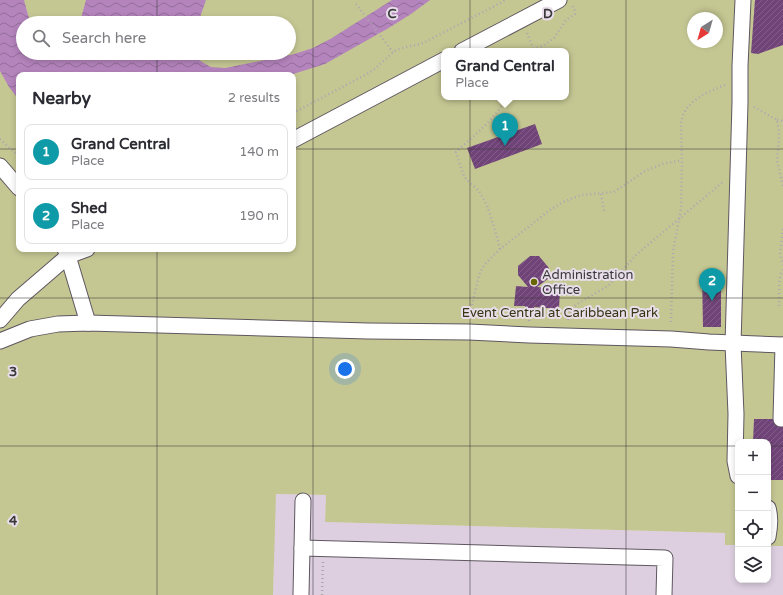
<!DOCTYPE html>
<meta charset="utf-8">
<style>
:root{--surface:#fff;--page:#f7f7f7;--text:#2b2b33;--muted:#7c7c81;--line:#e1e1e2;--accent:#686701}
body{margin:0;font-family:"Varela Round",sans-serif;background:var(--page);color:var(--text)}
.controls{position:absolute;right:12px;bottom:12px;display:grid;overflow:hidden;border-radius:8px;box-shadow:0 2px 6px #0003}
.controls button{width:36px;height:36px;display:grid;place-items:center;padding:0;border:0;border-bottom:1px solid var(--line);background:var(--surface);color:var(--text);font:20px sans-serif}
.compass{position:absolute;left:687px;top:12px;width:36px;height:36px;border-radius:50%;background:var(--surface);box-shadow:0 2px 6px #0003;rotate:217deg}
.you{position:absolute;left:345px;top:369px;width:14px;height:14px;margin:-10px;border:3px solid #fff;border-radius:50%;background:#1a73e8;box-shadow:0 0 0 6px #1a73e833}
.badge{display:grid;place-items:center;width:26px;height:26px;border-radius:50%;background:var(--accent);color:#fff;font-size:13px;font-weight:700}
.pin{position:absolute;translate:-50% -33px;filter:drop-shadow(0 1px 2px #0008)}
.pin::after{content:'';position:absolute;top:21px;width:14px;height:12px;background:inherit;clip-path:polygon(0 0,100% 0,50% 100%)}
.popup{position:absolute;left:441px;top:48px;width:128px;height:52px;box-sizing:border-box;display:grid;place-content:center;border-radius:8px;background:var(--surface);filter:drop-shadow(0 1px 3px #0005);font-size:13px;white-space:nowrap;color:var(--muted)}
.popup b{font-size:15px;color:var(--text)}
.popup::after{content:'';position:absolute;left:50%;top:100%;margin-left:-8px;border:8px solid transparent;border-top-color:var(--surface)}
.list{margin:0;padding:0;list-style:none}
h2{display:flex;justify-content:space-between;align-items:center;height:52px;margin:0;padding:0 16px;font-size:17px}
h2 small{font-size:13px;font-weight:400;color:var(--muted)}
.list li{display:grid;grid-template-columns:26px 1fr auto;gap:12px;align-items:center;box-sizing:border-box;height:56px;margin:0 8px 8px;padding:0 8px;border:1px solid var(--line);border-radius:8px}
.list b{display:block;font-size:15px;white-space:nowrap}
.list p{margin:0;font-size:13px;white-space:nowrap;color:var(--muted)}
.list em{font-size:13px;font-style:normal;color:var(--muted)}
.icon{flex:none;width:22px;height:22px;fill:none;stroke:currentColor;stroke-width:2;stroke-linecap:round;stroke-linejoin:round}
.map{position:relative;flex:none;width:783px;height:595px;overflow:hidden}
.search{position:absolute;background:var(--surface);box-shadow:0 2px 6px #0003;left:16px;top:16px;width:280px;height:44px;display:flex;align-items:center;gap:10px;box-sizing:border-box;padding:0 14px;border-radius:22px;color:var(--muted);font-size:15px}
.panel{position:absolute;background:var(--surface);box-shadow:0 2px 6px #0003;left:16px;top:72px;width:280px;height:180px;border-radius:8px}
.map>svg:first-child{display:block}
.built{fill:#ddcfe0}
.green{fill:#c5c793;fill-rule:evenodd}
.water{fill:url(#water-waves)}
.building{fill:url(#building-hatch)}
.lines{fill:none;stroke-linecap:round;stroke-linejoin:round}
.minor-casing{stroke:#5f5760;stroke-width:17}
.path{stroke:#aea6af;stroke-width:2.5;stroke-dasharray:1 3;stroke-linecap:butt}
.minor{stroke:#fff;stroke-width:15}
.grid{fill:none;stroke:#3b383c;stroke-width:1;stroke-opacity:0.55}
.poi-dot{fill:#686701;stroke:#e8deea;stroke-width:1.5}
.labels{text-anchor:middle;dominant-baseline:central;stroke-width:4;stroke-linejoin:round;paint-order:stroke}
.poi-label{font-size:13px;fill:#3b383c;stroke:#e8deea;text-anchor:start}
.park-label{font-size:13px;fill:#363615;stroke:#e8deea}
.grid-label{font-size:13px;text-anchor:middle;font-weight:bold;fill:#3b383c;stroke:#e8deea;stroke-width:4;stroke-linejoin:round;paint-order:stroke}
</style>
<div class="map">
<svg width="783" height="595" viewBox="0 0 783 595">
<defs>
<pattern id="water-waves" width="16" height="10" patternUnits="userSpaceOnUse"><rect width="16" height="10" fill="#b484bd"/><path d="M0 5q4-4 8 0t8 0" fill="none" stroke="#946d9b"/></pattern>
<pattern id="building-hatch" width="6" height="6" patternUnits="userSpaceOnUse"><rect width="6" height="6" fill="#714479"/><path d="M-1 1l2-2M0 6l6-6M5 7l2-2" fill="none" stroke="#825d88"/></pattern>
</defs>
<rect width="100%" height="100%" fill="#e8deea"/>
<!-- built -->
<polygon class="built" points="275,494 326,495 325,522 725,533 725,545 738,545 738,580 768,580 768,546 783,546 783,595 273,595"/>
<!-- green -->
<path class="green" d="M 0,0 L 783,0 L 783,546 L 768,546 L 768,442 L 738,442 L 738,545 L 725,545 L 725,533 L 325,522 L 326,495 L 276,494 L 273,595 L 0,595 ZM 693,18 L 717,18 L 717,42 L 693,42 ZM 23,23 L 289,23 L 289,53 L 23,53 ZM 444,51 L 566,51 L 566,97 L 444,97 ZM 19,75 L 293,75 L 293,249 L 19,249 Z"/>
<!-- water -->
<g class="water">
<polygon points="0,0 24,0 28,15 31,23 23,23 23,53 193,53 196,58 202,62 211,67 225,68 265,60 279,56 291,55 313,48 332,38 392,0 430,0 411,14 387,29 325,64 290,75 19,75 19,100 9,87 0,71"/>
<polygon points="86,0 206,0 198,23 79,23 81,18"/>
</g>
<!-- building -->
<g class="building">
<polygon points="755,0 783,0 783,45 758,54 751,53"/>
<polygon points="535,124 542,144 475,169 467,148"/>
<polygon points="530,256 539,256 549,268 549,278 537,287 560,289 559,309 534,307 534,308 525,308 525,306 514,306 516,286 528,287 518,275 518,266"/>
<polygon points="702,275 721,275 721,327 703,327"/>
<polygon points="754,419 783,419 783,480 768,480 768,442 753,442"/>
</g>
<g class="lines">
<!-- minor casing -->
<g class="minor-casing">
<g id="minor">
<polyline points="462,51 559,0"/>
<polyline points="293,140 444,60"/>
<polyline points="0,166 19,188"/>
<polyline points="65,249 68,256 88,323"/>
<polyline points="0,320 18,299 68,256 87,249"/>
<polyline points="0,341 30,329 58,324 88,323 368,331 469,332 529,335 671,339 709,342 783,345"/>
<polyline points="781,419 783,345"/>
<polyline points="738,476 735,461 736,414 733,344 740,103 740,66 743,0"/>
<path d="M 768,508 C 771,518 770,527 768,537"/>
<polyline points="302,548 665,558 664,595"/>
<polyline points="301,595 303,501"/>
</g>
</g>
<!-- path -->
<g class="path">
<polyline points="356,4 393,52"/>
<polyline points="527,33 534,51"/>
<polyline points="533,49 543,46 554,38 566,20 575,14 575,11 572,5"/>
<polyline points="754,107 777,120 779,132 779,139 777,161 783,186"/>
<polyline points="293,113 367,74 376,68 393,52 402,48 420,44 427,41 506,0"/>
<polyline points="777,120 783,121"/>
<polyline points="0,139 4,143 19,156"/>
<polyline points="601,194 604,211"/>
<polyline points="783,229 780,254 783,265"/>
<path d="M 500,249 L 497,237 L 487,205 L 479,191 L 467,180 L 464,176 L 460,165 L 456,152 C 470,139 500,115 506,97"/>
<path d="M 779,306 C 780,295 777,278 783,270"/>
<polyline points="471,313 472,305 479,275 484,265 500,249 550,210 563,202 581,195 614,192 645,171 663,164 682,160"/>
<polyline points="568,320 569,314 572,309 577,304 608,286 637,254 724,181"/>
<polyline points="529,321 530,308"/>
<polyline points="671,322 673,251 681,209 682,160 681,123 683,115 687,108 694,101 704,94 727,84"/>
<polyline points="322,595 323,562"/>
</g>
<!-- minor -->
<use href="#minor" class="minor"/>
</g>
<!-- grid -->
<path class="grid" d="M 157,0 L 157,23M 313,0 L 313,595M 470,0 L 470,595M 626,0 L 626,595M 157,53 L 157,75M 0,149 L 19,149M 293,149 L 783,149M 157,249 L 157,595M 0,298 L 783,298M 0,446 L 738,446M 768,446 L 783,446"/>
<!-- markers -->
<circle class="poi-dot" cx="534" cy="282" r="4"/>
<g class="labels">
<!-- poi labels -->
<g class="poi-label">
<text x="542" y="275">Administration<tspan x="542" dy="15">Office</tspan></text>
</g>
<!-- park labels -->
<g class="park-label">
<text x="560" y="313">Event Central at Caribbean Park</text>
</g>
</g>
<g class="grid-label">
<text x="392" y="18">C</text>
<text x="548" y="18">D</text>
<text x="13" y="376">3</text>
<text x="13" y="525">4</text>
</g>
</svg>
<div class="controls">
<button>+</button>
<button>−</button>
<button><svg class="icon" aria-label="locate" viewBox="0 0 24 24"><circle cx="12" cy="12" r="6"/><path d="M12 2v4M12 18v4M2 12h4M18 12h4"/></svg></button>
<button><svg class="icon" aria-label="layers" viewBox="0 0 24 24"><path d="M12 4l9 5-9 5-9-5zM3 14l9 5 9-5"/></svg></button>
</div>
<svg class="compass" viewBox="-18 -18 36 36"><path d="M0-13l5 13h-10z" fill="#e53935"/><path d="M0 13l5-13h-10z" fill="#7c7c81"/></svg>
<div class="you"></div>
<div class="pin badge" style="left:505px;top:146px;background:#0f9aa8">1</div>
<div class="popup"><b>Grand Central</b>Place</div>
<div class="pin badge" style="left:712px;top:301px;background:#0f9aa8">2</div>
<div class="search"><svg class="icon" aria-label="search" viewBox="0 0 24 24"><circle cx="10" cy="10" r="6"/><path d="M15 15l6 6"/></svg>Search here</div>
<section class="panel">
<h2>Nearby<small>2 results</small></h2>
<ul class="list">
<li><span class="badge" style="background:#0f9aa8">1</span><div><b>Grand Central</b><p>Place</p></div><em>140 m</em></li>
<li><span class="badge" style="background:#0f9aa8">2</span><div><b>Shed</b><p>Place</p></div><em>190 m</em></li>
</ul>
</section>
</div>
